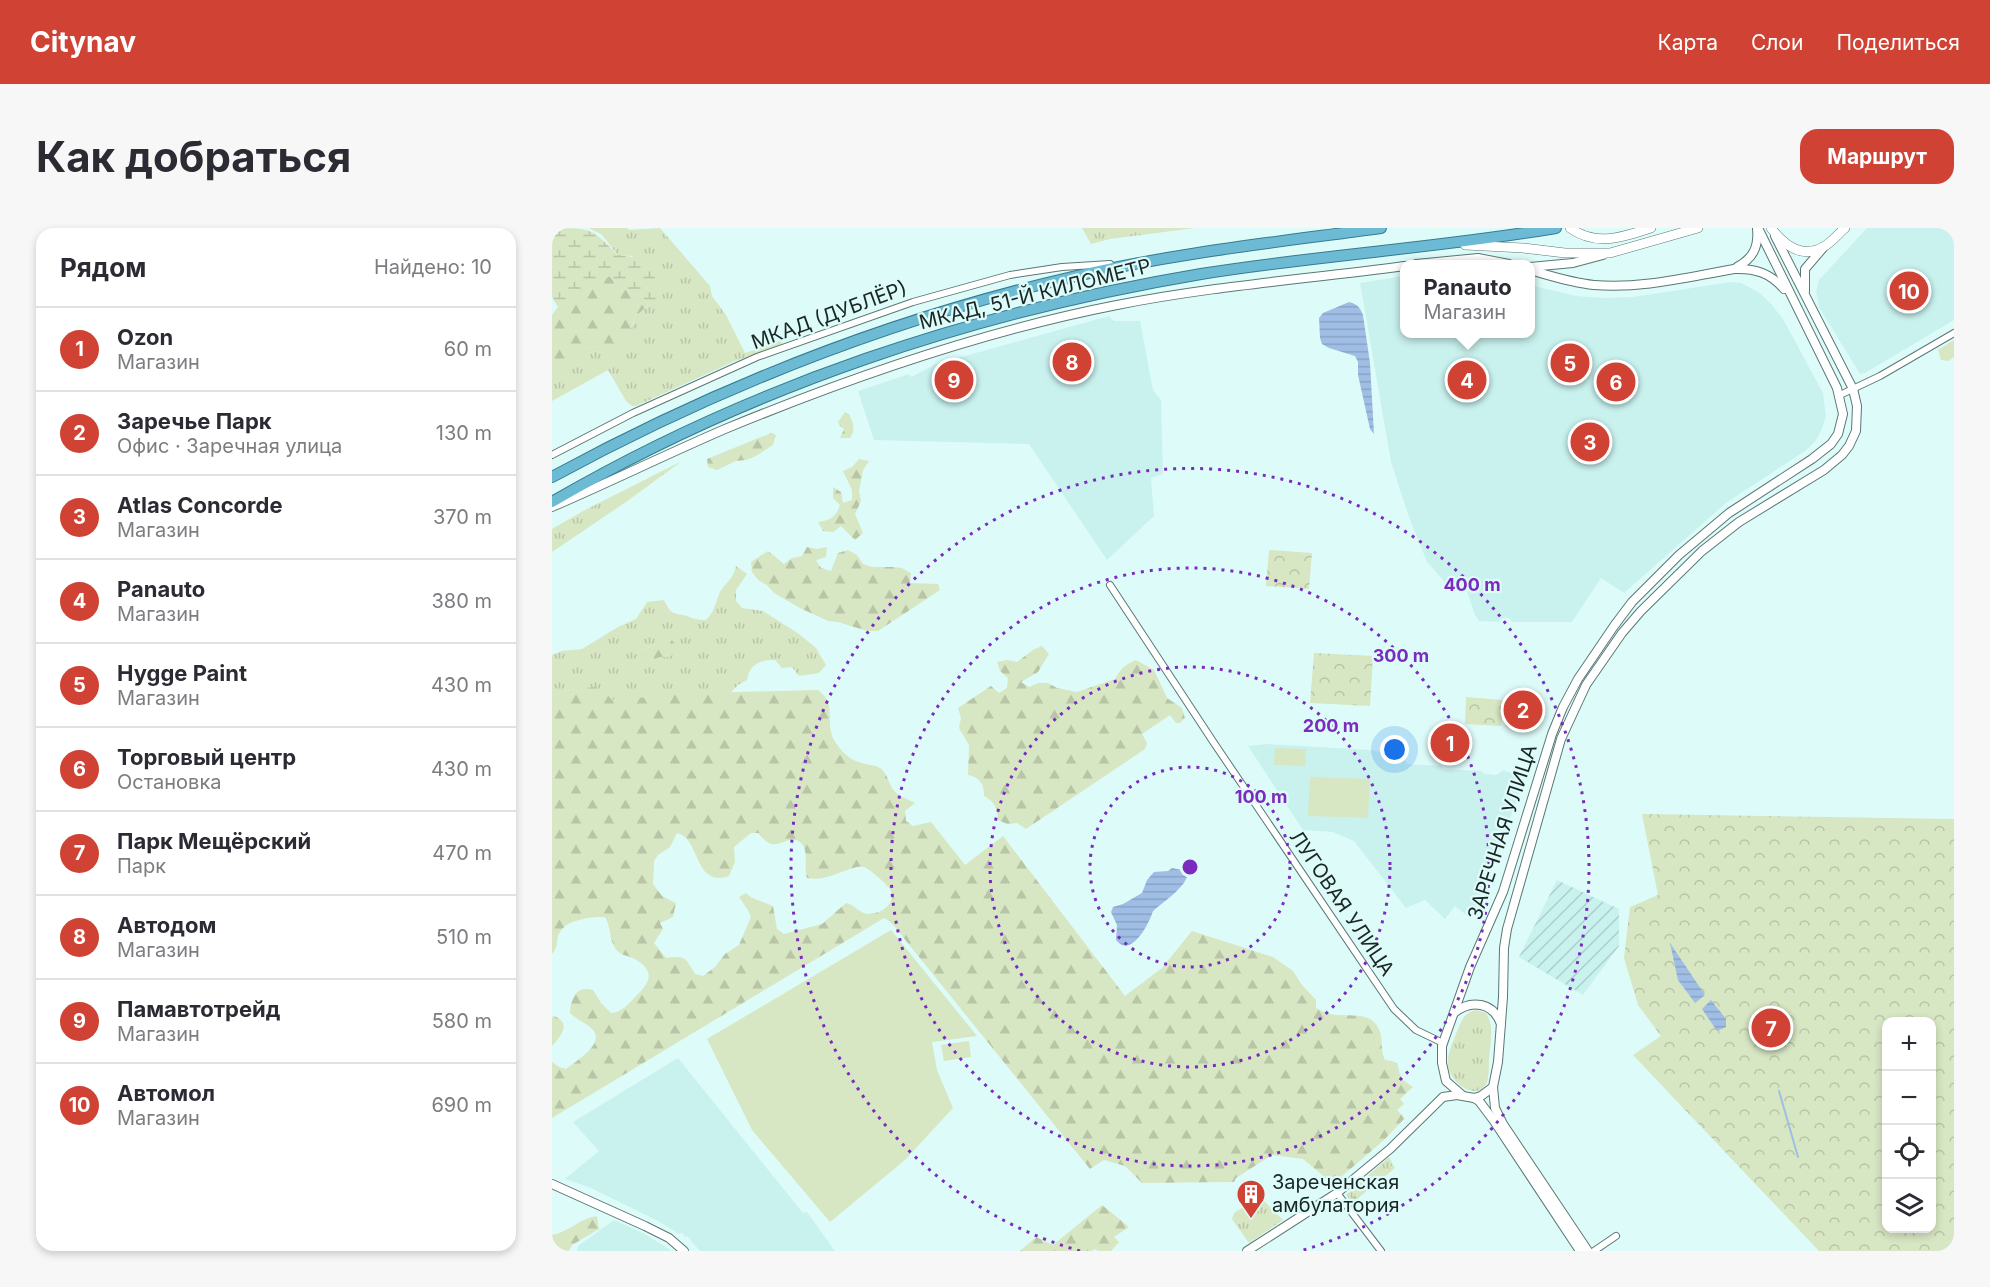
<!DOCTYPE html>
<html lang="ru">
<meta charset="utf-8">
<style>
:root{--surface:#fff;--page:#f7f7f7;--text:#2b2b33;--muted:#7c7c81;--line:#e1e1e2;--accent:#cf4234}
body{margin:0;font-family:Inter,sans-serif;background:var(--page);color:var(--text)}
.controls{position:absolute;right:18px;bottom:18px;display:grid;overflow:hidden;border-radius:12px;box-shadow:0 3px 9px #0003}
.controls button{width:54px;height:54px;display:grid;place-items:center;padding:0;border:0;border-bottom:2px solid var(--line);background:var(--surface);color:var(--text);font:30px sans-serif}
.you{position:absolute;left:843px;top:522px;width:21px;height:21px;margin:-15px;border:4px solid #fff;border-radius:50%;background:#1a73e8;box-shadow:0 0 0 9px #1a73e833}
.badge{display:grid;place-items:center;width:39px;height:39px;border-radius:50%;background:var(--accent);color:#fff;font-size:20px;font-weight:700}
.pin{position:absolute;translate:-50% -50%;border:3px solid #fff;box-shadow:0 2px 6px #0006}
.popup{position:absolute;left:848px;top:32px;width:135px;height:78px;box-sizing:border-box;display:grid;place-content:center;border-radius:12px;background:var(--surface);filter:drop-shadow(0 2px 4px #0005);font-size:20px;white-space:nowrap;color:var(--muted)}
.popup b{font-size:22px;color:var(--text)}
.popup::after{content:'';position:absolute;left:50%;top:100%;margin-left:-12px;border:12px solid transparent;border-top-color:var(--surface)}
.list{margin:0;padding:0;list-style:none}
h2{display:flex;justify-content:space-between;align-items:center;height:78px;margin:0;padding:0 24px;font-size:26px}
h2 small{font-size:20px;font-weight:400;color:var(--muted)}
.list li{display:grid;grid-template-columns:39px 1fr auto;gap:18px;align-items:center;box-sizing:border-box;height:84px;padding:0 24px;border-top:2px solid var(--line)}
.list b{display:block;font-size:22px;white-space:nowrap}
.list p{margin:0;font-size:20px;white-space:nowrap;color:var(--muted)}
.list em{font-size:20px;font-style:normal;color:var(--muted)}
.icon{flex:none;width:33px;height:33px;fill:none;stroke:currentColor;stroke-width:2;stroke-linecap:round;stroke-linejoin:round}
.map{position:relative;flex:none;width:1402px;height:1023px;overflow:hidden;border-radius:18px}
header{display:flex;align-items:center;gap:36px;box-sizing:border-box;height:84px;padding:0 30px;background:var(--accent);color:#fff}
header strong{font-size:28px}
nav{display:flex;gap:33px;margin-inline-start:auto;font-size:21px}
.intro{display:flex;align-items:center;justify-content:space-between;box-sizing:border-box;height:144px;padding:0 36px}
h1{margin:0;font-size:42px}
.button{padding:15px 27px;border-radius:18px;background:var(--accent);color:#fff;font-size:21px;font-weight:700}
main{display:flex;gap:36px;padding:0 36px}
aside{flex:1;background:var(--surface);border-radius:18px;box-shadow:0 3px 9px #0003}
.map>svg:first-child{display:block}
.built{fill:#c9f2ef}
.industrial{fill:url(#industrial-furrows)}
.grass{fill:url(#grass-tufts);fill-rule:evenodd}
.forest{fill:url(#forest-firs);fill-rule:evenodd}
.wetland{fill:url(#wetland-marsh)}
.park{fill:url(#park-crowns);fill-rule:evenodd}
.garden{fill:#d7e6c3}
.water{fill:url(#water-rules)}
.lines{fill:none;stroke-linecap:round;stroke-linejoin:round}
.stream{stroke:#a0bee5;stroke-width:2}
.minor-casing{stroke:#5b7775;stroke-width:8}
.tertiary-casing{stroke:#5b7775;stroke-width:10}
.secondary-casing{stroke:#5b7775;stroke-width:10}
.trunk-casing{stroke:#377b90;stroke-width:12}
.minor{stroke:#fff;stroke-width:6}
.tertiary{stroke:#fff;stroke-width:8}
.secondary{stroke:#fff;stroke-width:9}
.trunk{stroke:#6cbad4;stroke-width:10}
.ring{fill:none;stroke:#7b2cbf;stroke-width:3;stroke-dasharray:3 6}
.labels{text-anchor:middle;dominant-baseline:central;stroke-width:4.5;stroke-linejoin:round;paint-order:stroke}
.street-label{font-size:20px;fill:#1a2625;stroke:#ddfcf9}
.poi-label{font-size:20px;fill:#1a2625;stroke:#ddfcf9;text-anchor:start}
.centre{fill:#7b2cbf;stroke:#ddfcf9;stroke-width:3}
.ring-label{font-size:18px;text-anchor:middle;font-weight:bold;fill:#7b2cbf;stroke:#ddfcf9;stroke-width:4.5;stroke-linejoin:round;paint-order:stroke}
</style>
<header>
<strong>Citynav</strong>
<nav><a>Карта</a><a>Слои</a><a>Поделиться</a></nav>
</header>
<div class="intro"><h1>Как добраться</h1><a class="button">Маршрут</a></div>
<main>
<aside>
<h2>Рядом<small>Найдено: 10</small></h2>
<ul class="list">
<li><span class="badge">1</span><div><b>Ozon</b><p>Магазин</p></div><em>60 m</em></li>
<li><span class="badge">2</span><div><b>Заречье Парк</b><p>Офис · Заречная улица</p></div><em>130 m</em></li>
<li><span class="badge">3</span><div><b>Atlas Concorde</b><p>Магазин</p></div><em>370 m</em></li>
<li><span class="badge">4</span><div><b>Panauto</b><p>Магазин</p></div><em>380 m</em></li>
<li><span class="badge">5</span><div><b>Hygge Paint</b><p>Магазин</p></div><em>430 m</em></li>
<li><span class="badge">6</span><div><b>Торговый центр</b><p>Остановка</p></div><em>430 m</em></li>
<li><span class="badge">7</span><div><b>Парк Мещёрский</b><p>Парк</p></div><em>470 m</em></li>
<li><span class="badge">8</span><div><b>Автодом</b><p>Магазин</p></div><em>510 m</em></li>
<li><span class="badge">9</span><div><b>Памавтотрейд</b><p>Магазин</p></div><em>580 m</em></li>
<li><span class="badge">10</span><div><b>Автомол</b><p>Магазин</p></div><em>690 m</em></li>
</ul>
</aside>
<div class="map">
<svg width="1402" height="1023" viewBox="0 0 1402 1023">
<defs>
<pattern id="industrial-furrows" width="10" height="10" patternUnits="userSpaceOnUse" patternTransform="scale(1.5)"><rect width="10" height="10" fill="#c9f2ef"/><path d="M-1 1l2-2M0 10L10 0M9 11l2-2" fill="none" stroke="#accfcd"/></pattern>
<pattern id="grass-tufts" width="24" height="20" patternUnits="userSpaceOnUse" patternTransform="scale(1.5)"><rect width="24" height="20" fill="#d7e6c3"/><path d="M3 7l-1-3M5 7V3M7 7l1-3M15 17l-1-3M17 17v-4M19 17l1-3" fill="none" stroke="#b8c5a7"/></pattern>
<pattern id="forest-firs" width="22" height="20" patternUnits="userSpaceOnUse" patternTransform="scale(1.5)"><rect width="22" height="20" fill="#d7e6c3"/><path d="M5 1l3.5 6h-7zM16 11l3.5 6h-7z" fill="#b8c5a7"/></pattern>
<pattern id="wetland-marsh" width="20" height="14" patternUnits="userSpaceOnUse" patternTransform="scale(1.5)"><rect width="20" height="14" fill="#d7e6c3"/><path d="M1 5h8M5 5V1M11 12h8M15 12V8" fill="none" stroke="#b8c5a7"/></pattern>
<pattern id="park-crowns" width="20" height="18" patternUnits="userSpaceOnUse" patternTransform="scale(1.5)"><rect width="20" height="18" fill="#d7e6c3"/><path d="M2 6a3 3 0 1 1 6 0M12 15a3 3 0 1 1 6 0" fill="none" stroke="#b8c5a7"/></pattern>
<pattern id="water-rules" width="6" height="5" patternUnits="userSpaceOnUse" patternTransform="scale(1.5)"><rect width="6" height="5" fill="#a0bee5"/><path d="M0 2.5h6" fill="none" stroke="#89a3c4"/></pattern>
</defs>
<rect width="100%" height="100%" fill="#ddfcf9"/>
<!-- built -->
<g class="built">
<polygon points="1315,0 1402,0 1402,92 1313,145 1308,146 1267,79 1264,63 1267,52"/>
<polygon points="852,48 852,106 978,106 978,57 1024,68 1051,70 1081,69 1179,54 1189,55 1208,65 1220,77 1231,91 1271,165 1274,188 1270,201 1263,214 1253,223 1174,275 1072,365 1049,350 1020,394 960,394 957,390 950,390 947,394 927,393 923,387 915,364 892,353 875,334 857,289 839,234 808,55"/>
<polygon points="557,88 562,93 588,93 601,162 609,172 611,246 599,250 602,288 555,332 477,216 322,212 306,163 357,146 359,149 384,136"/>
<polygon points="714,516 819,522 838,526 838,532 854,533 855,536 890,538 891,541 929,543 933,546 944,547 952,542 972,551 938,649 919,691 903,678 893,691 873,672 854,680 802,613 781,604 751,602 696,518"/>
<polygon points="126,830 251,985 255,984 283,1023 148,1023 135,1008 133,1009 130,1005 127,1006 106,993 39,960 13,951 47,923 21,894"/>
<polygon points="62,992 93,1006 120,1023 25,1023 26,1018"/>
</g>
<!-- industrial -->
<polygon class="industrial" points="1005,652 1067,681 1067,718 1031,767 967,729"/>
<!-- grass -->
<g class="grass">
<polygon points="37,0 75,0 77,2 108,0 158,58 160,68 174,87 193,125 231,112 228,119 183,133 84,178 80,178 74,173 56,142 0,173 0,148 17,136 22,127 31,120 50,118 60,120 80,99 83,89 96,77 107,73 80,28 66,27 49,6"/>
<polygon points="530,0 643,0 558,11 539,16"/>
<polygon points="1402,112 1402,129 1396,133 1389,132 1386,122"/>
<polygon points="130,233 74,274 0,324 0,301 31,283"/>
<path d="M 184,338 L 195,346 L 184,362 L 184,373 L 190,380 L 211,383 L 247,406 L 264,420 L 274,437 L 267,445 L 247,448 L 240,439 L 230,440 L 223,432 C 207,432 198,436 195,452 L 186,457 L 179,464 L 60,472 L 53,464 L 23,461 L 0,467 L 0,427 L 10,423 L 30,421 L 66,399 L 84,391 L 95,374 L 112,372 C 120,388 120,384 135,388 C 142,391 146,392 154,392 C 162,384 163,377 167,366 C 173,354 181,353 184,338 ZM 103,417 L 118,429 L 108,429 L 99,433 L 85,424 Z"/>
<path d="M 924,782 L 934,785 C 943,798 938,816 937,831 C 937,838 937,847 935,854 C 926,876 897,854 896,837 C 895,826 900,816 904,806 C 909,794 911,785 924,782 Z"/>
<polygon points="837,929 841,937 797,972 795,966"/>
<polygon points="708,969 731,992 697,1015 680,991 682,985"/>
</g>
<!-- forest -->
<g class="forest">
<polygon points="57,48 79,66 91,69 96,77 83,89 76,109 69,115 60,120 50,118 31,120 22,127 17,136 0,148 0,87 6,79 23,72"/>
<path d="M 293,184 L 297,186 C 301,194 304,203 298,210 L 288,210 L 292,201 L 288,198 L 286,194 Z"/>
<polygon points="219,205 224,207 221,217 204,228 194,232 184,233 165,242 156,239 155,231"/>
<path d="M 307,231 L 317,233 L 311,242 L 307,263 L 309,273 L 303,286 L 311,305 L 303,312 L 289,298 L 281,304 L 271,303 L 266,294 C 279,292 284,289 288,277 L 281,270 L 281,259 L 289,264 L 291,275 L 300,272 L 300,262 L 291,243 L 300,239 Z"/>
<polygon points="255,319 265,321 275,319 274,329 264,332 269,340 279,343 286,325 296,322 305,327 311,336 320,339 340,339 350,340 359,345 358,355 386,356 388,362 326,403 315,403 286,394 276,393 248,380 222,365 215,357 206,352 200,344 199,334 216,323 232,336 240,330 250,328"/>
<polygon points="110,410 120,412 126,421 118,429 108,429 99,433 88,429 85,424 103,417"/>
<path d="M 490,418 L 497,426 L 486,444 L 469,454 L 477,459 L 486,455 L 496,455 L 505,460 L 525,464 L 563,451 C 568,441 574,436 584,432 L 602,442 L 615,470 L 630,480 L 633,490 L 628,495 L 624,495 L 618,487 L 590,506 L 595,515 L 593,521 L 474,601 L 465,595 L 455,596 L 446,592 C 445,580 443,574 432,568 C 432,556 429,550 416,547 L 417,517 L 407,500 L 409,490 L 406,480 L 439,458 L 447,465 L 455,460 L 456,450 L 448,443 L 445,434 L 455,432 L 465,434 L 481,422 Z"/>
<path d="M 44,459 L 53,464 L 60,472 L 146,465 L 266,462 C 286,476 272,493 282,512 C 288,522 298,533 310,535 C 316,537 323,537 328,540 C 335,545 336,553 340,560 C 345,568 355,571 363,575 L 353,583 L 354,593 L 361,598 L 379,594 L 413,637 L 451,608 L 573,768 L 610,740 L 640,703 L 721,729 L 741,743 L 750,757 L 764,772 L 764,780 C 768,782 773,785 777,786 C 795,790 821,781 828,804 C 831,813 828,822 833,832 C 851,835 843,835 849,848 C 851,853 857,856 861,859 L 848,871 L 852,876 L 845,882 L 853,890 L 832,912 L 781,956 L 751,931 L 720,927 L 684,950 L 682,954 L 590,955 L 573,938 L 552,932 L 538,941 L 338,693 L 332,690 L 0,890 L 0,834 L 7,839 L 14,841 C 24,833 53,816 41,802 C 35,795 25,792 18,785 C 19,770 24,757 41,762 L 49,775 L 59,785 C 71,784 77,775 85,767 C 99,754 103,743 83,731 C 75,727 68,728 63,720 C 57,710 59,699 53,689 C 38,689 12,691 6,708 C 4,716 6,719 0,726 L 0,467 L 23,461 ZM 125,605 C 149,610 141,660 177,648 L 183,634 L 182,619 L 199,605 L 207,605 C 223,630 234,604 248,614 C 258,622 251,639 255,650 C 275,655 302,635 312,639 C 318,641 337,658 339,663 C 344,676 329,686 317,686 C 307,686 303,676 294,675 L 270,696 L 232,706 L 225,701 L 221,678 L 200,670 L 194,665 L 187,669 L 196,682 L 199,689 L 187,717 L 173,726 L 163,739 L 151,748 L 143,746 C 133,730 135,727 114,730 L 102,715 L 111,701 L 108,695 L 121,689 L 124,675 L 110,668 L 101,656 L 102,633 L 106,627 L 118,619 Z"/>
<path d="M 2,788 C 20,795 9,808 0,818 L 0,789 Z"/>
<polygon points="841,937 843,940 799,976 797,972"/>
<polygon points="550,977 577,999 562,1009 567,1014 559,1023 547,1023 542,1021 540,1023 468,1023 484,1009 501,1017"/>
<path d="M 45,988 L 47,1001 L 20,1017 L 17,1023 L 0,1023 L 0,1007 C 17,1004 28,990 45,988 Z"/>
</g>
<!-- wetland -->
<path class="wetland" d="M 0,0 C 40,0 39,0 66,27 C 97,29 105,44 107,74 L 96,77 L 91,69 L 79,66 L 57,48 L 23,72 L 6,79 L 0,69 Z"/>
<!-- park -->
<g class="park">
<polygon points="717,322 760,325 757,361 714,358"/>
<polygon points="762,425 821,428 818,478 758,475"/>
<polygon points="914,469 951,472 949,498 913,496"/>
<polygon points="954,490 981,491 980,501 954,499"/>
<path d="M 1090,586 L 1402,591 L 1402,1023 L 1267,1023 L 1081,827 L 1109,808 L 1086,777 L 1072,730 L 1078,679 L 1106,667 ZM 1334,794 L 1380,794 L 1380,1000 L 1334,1000 Z"/>
</g>
<!-- garden -->
<g class="garden">
<polygon points="723,520 754,521 753,538 722,537"/>
<polygon points="758,549 818,551 816,590 756,588"/>
<polygon points="339,702 425,808 380,814 385,842 401,880 353,932 278,994 200,902 155,811"/>
<polygon points="417,813 419,829 392,833 389,817"/>
</g>
<!-- water -->
<g class="water">
<path d="M 797,74 C 805,76 808,79 811,87 L 818,135 L 822,206 L 818,201 L 806,147 L 806,134 L 803,128 L 777,120 L 770,116 L 768,110 L 767,90 L 771,85 Z"/>
<path d="M 620,640 L 630,642 L 635,649 C 631,661 610,675 601,683 C 597,696 579,731 564,712 L 565,697 L 559,684 L 561,679 L 571,676 L 590,665 L 595,652 L 602,644 L 616,643 Z"/>
<polygon points="1118,715 1153,767 1143,775 1126,752"/>
<polygon points="1159,772 1174,791 1174,799 1165,803 1150,781"/>
</g>
<g class="lines">
<!-- stream -->
<polyline class="stream" points="1227,863 1246,929"/>
<!-- minor casing -->
<g class="minor-casing">
<g id="minor">
<polyline points="1288,167 1328,148 1402,105"/>
<polyline points="0,227 81,185 205,129 361,74 458,47 510,39 558,36"/>
<polyline points="558,357 662,515 842,781 864,802 891,815"/>
<polyline points="785,965 829,1023"/>
<polyline points="1042,1023 1064,1008"/>
</g>
</g>
<!-- tertiary casing -->
<g class="tertiary-casing">
<g id="tertiary">
<polyline points="864,36 926,30 957,36"/>
<polyline points="978,39 1021,35 1051,27"/>
<path d="M 1185,39 C 1200,31 1207,20 1205,1"/>
<path d="M 978,42 C 999,48 1020,55 1042,57 C 1090,61 1135,49 1182,41 C 1203,40 1218,45 1232,61"/>
<polyline points="1253,63 1253,41 1271,20"/>
<path d="M 0,279 C 58,254 115,226 173,201 C 299,149 431,103 565,77 C 660,58 757,51 852,38"/>
<path d="M 902,785 C 919,771 941,774 949,796"/>
<polyline points="941,859 943,880 951,896 1036,1023"/>
<polyline points="910,867 894,853 890,835 890,818 918,739 951,664 1000,506 1011,479 1026,451 1062,398 1080,374 1127,327 1177,285 1260,231 1279,216 1286,206 1291,186 1285,160 1206,0"/>
<polyline points="922,870 927,873 942,893 1028,1023"/>
<polyline points="0,956 93,998 117,1010 132,1023"/>
<polyline points="695,1023 785,965 838,921 891,869 905,867 922,870 929,868 941,859 946,834 951,769 952,720 955,701 1009,511 1034,457 1070,405 1089,383 1150,323 1187,294 1272,242 1290,227 1297,218 1304,203 1305,178 1301,161 1223,8"/>
</g>
</g>
<!-- secondary casing -->
<g class="secondary-casing">
<g id="secondary">
<path d="M 1018,0 C 1045,19 1070,9 1099,0"/>
<path d="M 1219,0 C 1232,17 1250,31 1271,19 C 1279,15 1286,6 1293,0"/>
<polyline points="913,17 971,20 1013,25 1058,25 1146,0"/>
</g>
</g>
<!-- trunk casing -->
<g class="trunk-casing">
<g id="trunk">
<path d="M 0,249 C 164,160 338,91 520,49 C 622,25 726,14 829,0"/>
<path d="M 0,274 C 199,158 422,84 649,46 C 767,27 886,20 1004,0"/>
</g>
</g>
<!-- minor -->
<use href="#minor" class="minor"/>
<!-- tertiary -->
<use href="#tertiary" class="tertiary"/>
<!-- secondary -->
<use href="#secondary" class="secondary"/>
<!-- trunk -->
<use href="#trunk" class="trunk"/>
</g>
<!-- distance rings -->
<g class="ring">
<circle cx="638" cy="639" r="100"/>
<circle cx="638" cy="639" r="200"/>
<circle cx="638" cy="639" r="299"/>
<path d="M528 1023A399 399 0 1 1 748 1023"/>
</g>
<!-- icons -->
<defs>
<g id="building-pin" transform="scale(1.5)"><path d="M0 17L-7.5 6A9.5 9.5 0 1 1 7.5 6Z" fill="#cf4234" stroke="#ddfcf9"/><path d="M-4-6H4V6H1V3H-1V6H-4ZM-2.5-4.3h1.7v1.8h-1.7ZM.8-4.3h1.7v1.8H.8ZM-2.5-1h1.7V.8h-1.7ZM.8-1h1.7V.8H.8Z" fill="#fff"/></g>
</defs>
<g fill-rule="evenodd">
<use href="#building-pin" x="699" y="966"/>
</g>
<g class="labels">
<!-- street labels -->
<g class="street-label">
<text transform="translate(483 66) rotate(-14)">МКАД, 51-Й КИЛОМЕТР</text>
<text transform="translate(277 87) rotate(-20)">МКАД (ДУБЛЁР)</text>
<text transform="translate(950 604) rotate(-72)">ЗАРЕЧНАЯ УЛИЦА</text>
<text transform="translate(790 675) rotate(56)">ЛУГОВАЯ УЛИЦА</text>
</g>
<!-- poi labels -->
<g class="poi-label">
<text x="720" y="954">Зареченская<tspan x="720" dy="23">амбулатория</tspan></text>
</g>
</g>
<circle cx="638" cy="639" r="9" class="centre"/>
<g class="ring-label">
<text x="920" y="363">400 m</text>
<text x="849" y="434">300 m</text>
<text x="779" y="504">200 m</text>
<text x="709" y="575">100 m</text>
</g>
</svg>
<div class="controls">
<button>+</button>
<button>−</button>
<button><svg class="icon" aria-label="locate" viewBox="0 0 24 24"><circle cx="12" cy="12" r="6"/><path d="M12 2v4M12 18v4M2 12h4M18 12h4"/></svg></button>
<button><svg class="icon" aria-label="layers" viewBox="0 0 24 24"><path d="M12 4l9 5-9 5-9-5zM3 14l9 5 9-5"/></svg></button>
</div>
<div class="you"></div>
<div class="pin badge" style="left:898px;top:515px">1</div>
<div class="pin badge" style="left:971px;top:482px">2</div>
<div class="pin badge" style="left:1038px;top:214px">3</div>
<div class="pin badge" style="left:915px;top:152px">4</div>
<div class="popup"><b>Panauto</b>Магазин</div>
<div class="pin badge" style="left:1018px;top:135px">5</div>
<div class="pin badge" style="left:1064px;top:154px">6</div>
<div class="pin badge" style="left:1219px;top:800px">7</div>
<div class="pin badge" style="left:520px;top:134px">8</div>
<div class="pin badge" style="left:402px;top:152px">9</div>
<div class="pin badge" style="left:1357px;top:63px">10</div>
</div>
</main>
